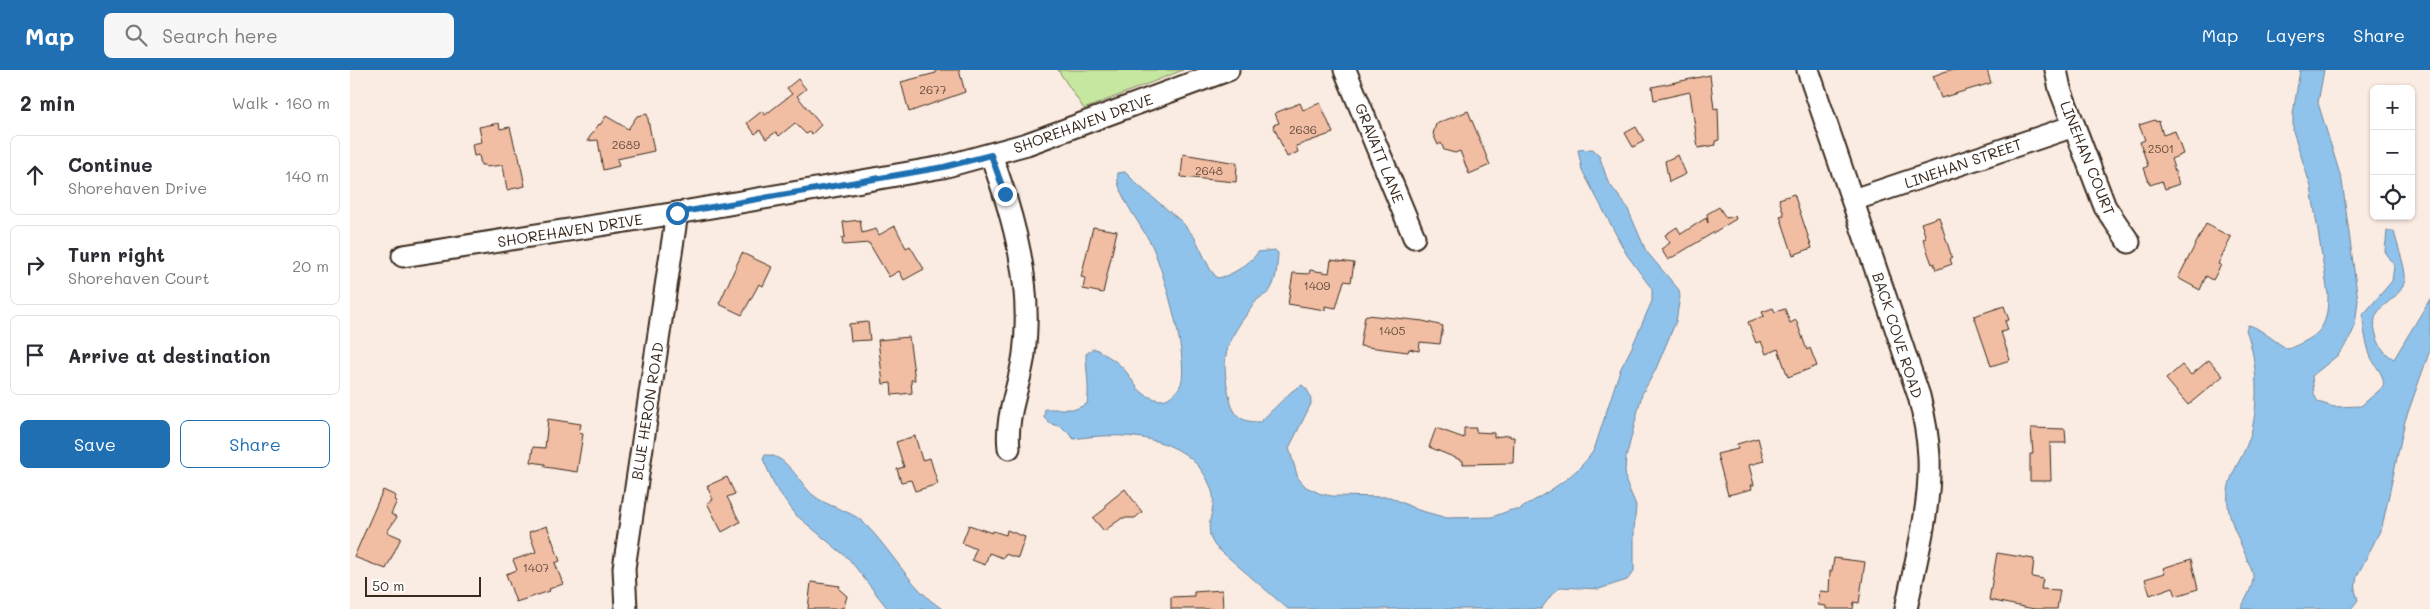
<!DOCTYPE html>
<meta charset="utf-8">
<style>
:root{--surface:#fff;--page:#f7f7f7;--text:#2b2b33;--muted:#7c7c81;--line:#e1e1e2;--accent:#1f6fb2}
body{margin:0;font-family:Mali,sans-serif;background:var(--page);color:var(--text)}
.controls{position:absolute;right:15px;top:15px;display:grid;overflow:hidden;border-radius:8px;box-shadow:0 1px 4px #0004}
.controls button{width:45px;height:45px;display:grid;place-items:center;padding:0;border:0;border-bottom:1px solid var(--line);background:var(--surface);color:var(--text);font:25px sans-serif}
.scale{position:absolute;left:15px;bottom:12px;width:116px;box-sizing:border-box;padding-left:5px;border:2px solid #3b2a1e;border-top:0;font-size:14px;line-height:18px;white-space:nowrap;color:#3b2a1e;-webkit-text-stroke:4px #fff;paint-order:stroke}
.stop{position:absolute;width:15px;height:15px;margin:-11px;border:4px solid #1f6fb2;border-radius:50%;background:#fff}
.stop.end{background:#1f6fb2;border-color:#fff;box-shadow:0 1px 5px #0008}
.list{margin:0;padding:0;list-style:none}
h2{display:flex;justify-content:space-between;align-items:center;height:65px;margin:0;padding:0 20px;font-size:21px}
h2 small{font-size:16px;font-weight:400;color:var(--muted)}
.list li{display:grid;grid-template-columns:32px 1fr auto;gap:15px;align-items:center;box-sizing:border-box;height:80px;margin:0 10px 10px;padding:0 10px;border:1px solid var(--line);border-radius:8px}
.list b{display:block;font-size:19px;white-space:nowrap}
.list p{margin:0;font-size:16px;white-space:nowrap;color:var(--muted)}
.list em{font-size:16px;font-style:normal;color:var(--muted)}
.actions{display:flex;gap:10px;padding:15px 20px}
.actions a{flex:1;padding:11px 0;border:1px solid var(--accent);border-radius:8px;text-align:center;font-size:18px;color:var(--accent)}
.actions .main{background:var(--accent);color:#fff}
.icon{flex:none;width:28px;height:28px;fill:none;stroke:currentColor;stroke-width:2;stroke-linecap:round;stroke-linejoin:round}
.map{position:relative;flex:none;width:2080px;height:539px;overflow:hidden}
header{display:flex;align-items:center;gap:30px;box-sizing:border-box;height:70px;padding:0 25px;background:var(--accent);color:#fff}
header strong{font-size:24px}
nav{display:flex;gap:28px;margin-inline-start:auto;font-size:18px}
.search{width:350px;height:45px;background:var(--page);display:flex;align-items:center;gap:12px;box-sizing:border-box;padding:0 18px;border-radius:8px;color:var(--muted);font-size:19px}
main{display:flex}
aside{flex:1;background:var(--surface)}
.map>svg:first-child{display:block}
.green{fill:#c5e7a0;stroke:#80885f}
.water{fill:#90c3ec;stroke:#6e869a}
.building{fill:#f1bea3;stroke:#3b2a1e}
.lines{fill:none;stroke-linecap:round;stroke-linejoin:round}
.minor-casing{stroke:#3b2a1e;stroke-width:25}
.minor{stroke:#fff;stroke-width:21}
.route{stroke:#1f6fb2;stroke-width:6}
.labels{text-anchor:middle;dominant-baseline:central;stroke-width:5;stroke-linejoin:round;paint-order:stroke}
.number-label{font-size:12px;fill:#684f3f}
.street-label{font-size:15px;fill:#3b2a1e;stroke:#fff}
</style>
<header>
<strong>Map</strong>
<div class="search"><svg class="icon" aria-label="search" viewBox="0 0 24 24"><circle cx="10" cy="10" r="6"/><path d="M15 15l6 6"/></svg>Search here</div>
<nav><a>Map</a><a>Layers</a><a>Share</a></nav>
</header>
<main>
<aside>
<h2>2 min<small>Walk · 160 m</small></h2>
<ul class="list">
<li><svg class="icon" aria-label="ahead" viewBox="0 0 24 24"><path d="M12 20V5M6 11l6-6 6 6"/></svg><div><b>Continue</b><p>Shorehaven Drive</p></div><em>140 m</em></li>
<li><svg class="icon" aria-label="right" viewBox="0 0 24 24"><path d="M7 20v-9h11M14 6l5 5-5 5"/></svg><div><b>Turn right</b><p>Shorehaven Court</p></div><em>20 m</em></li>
<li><svg class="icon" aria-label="arrive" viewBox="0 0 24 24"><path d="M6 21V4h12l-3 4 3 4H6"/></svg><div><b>Arrive at destination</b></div></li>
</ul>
<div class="actions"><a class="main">Save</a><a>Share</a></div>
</aside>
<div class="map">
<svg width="2080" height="539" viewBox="0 0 2080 539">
<rect width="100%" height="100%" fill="#fbece3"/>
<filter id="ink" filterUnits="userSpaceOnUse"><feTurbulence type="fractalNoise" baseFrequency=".02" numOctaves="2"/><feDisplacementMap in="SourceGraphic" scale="10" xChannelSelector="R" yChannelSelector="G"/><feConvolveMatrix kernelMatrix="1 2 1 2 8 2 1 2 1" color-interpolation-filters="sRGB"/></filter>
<g filter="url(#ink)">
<!-- green -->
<polygon class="green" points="708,0 833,0 734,39"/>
<!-- water -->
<g class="water">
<path d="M 1950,0 L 1974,0 L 1968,33 L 1992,111 L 2008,230 L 2005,256 L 1998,272 L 1988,285 L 1962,306 L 1964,324 L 1968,332 L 1984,337 L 2011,336 L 2033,317 C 2036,305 2024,296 2020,285 C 2016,272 2013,258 2013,245 L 2042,211 L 2044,196 L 2035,181 L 2037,161 L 2044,161 C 2046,172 2057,201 2055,210 C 2048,237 2015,232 2027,268 C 2030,277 2035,284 2044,289 L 2080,229 L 2080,280 L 2055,351 L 2032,457 L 2007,506 L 2005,520 L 2008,530 L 2001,539 L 1891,539 C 1895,529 1903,518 1903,507 C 1903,501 1899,495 1897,489 C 1889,467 1875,446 1878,421 C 1880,403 1892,389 1898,372 C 1910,342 1908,290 1896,260 L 1898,255 C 1908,256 1926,273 1938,279 C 1969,266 1978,260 1978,224 L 1961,117 L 1943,61 L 1943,44 Z"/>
<path d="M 1243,79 L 1249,85 L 1258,112 L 1277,137 L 1296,181 L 1329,220 L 1330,227 L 1326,251 L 1305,301 L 1292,324 L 1276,388 L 1275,400 L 1276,412 L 1286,435 L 1284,460 L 1284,501 L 1277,510 L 1249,519 L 1211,517 L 1203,523 L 1191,539 L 938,539 L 865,476 C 851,456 868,440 862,421 C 844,364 772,361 724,369 L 712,357 L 699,353 L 694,347 L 695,339 L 726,339 L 737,334 C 740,318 736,301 736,284 L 744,278 C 754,284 764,289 772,297 C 782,307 786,322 800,327 C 813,333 820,329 829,318 C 843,299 813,201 803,178 C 796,161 763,121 768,103 L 775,102 L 789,116 L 832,152 L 845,168 L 860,199 L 867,208 C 880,207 901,193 908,182 L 925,180 L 928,183 C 927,195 927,210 920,220 C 918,224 912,226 908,229 C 903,234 899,242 894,248 C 872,278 872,295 880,330 C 885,348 893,352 910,352 L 942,321 L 952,315 C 959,320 961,326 961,334 L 939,378 L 948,408 L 956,417 L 971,424 L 982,426 L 1040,427 L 1068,440 L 1097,448 L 1142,447 L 1161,440 L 1169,440 C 1195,423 1227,407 1244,380 L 1270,300 L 1281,279 L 1302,231 L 1302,219 L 1277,185 L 1232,100 L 1228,80 Z"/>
<path d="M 415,385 C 437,384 449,413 463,425 C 477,437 500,440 513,452 C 542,480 559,517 592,539 L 538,539 L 499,489 L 446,445 L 425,416 L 413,389 Z"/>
</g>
<!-- building -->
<g class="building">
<polygon points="586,0 609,0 615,22 559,42 551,12 586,3"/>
<polygon points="1599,0 1637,0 1641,13 1591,28 1583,6"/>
<polygon points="1360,5 1364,39 1368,38 1369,70 1365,71 1366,75 1348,78 1340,22 1304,30 1302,17"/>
<polygon points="448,9 456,19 447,26 471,55 462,64 460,62 456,64 445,53 429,66 426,62 416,69 410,60 405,64 397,53 412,41 415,45 442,24 437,18"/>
<polygon points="950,33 953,40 970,33 983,63 946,76 948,82 937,87 923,55 929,53 925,43"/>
<polygon points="1118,41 1140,95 1119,104 1110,81 1105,83 1094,80 1091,73 1088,75 1083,64 1086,54"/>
<polygon points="297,44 304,81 267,89 269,96 253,100 248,70 237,71 249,54 250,55 256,46 278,59 287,46"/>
<polygon points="1805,50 1806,52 1809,51 1813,65 1825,61 1833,84 1821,89 1829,114 1815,119 1812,111 1800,115 1794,98 1798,96 1790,72 1795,70 1789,55"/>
<polygon points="149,53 150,59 160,57 166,82 168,82 175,116 157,120 153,95 136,97 135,95 131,95 129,85 124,86 122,74 132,72 129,57"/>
<polygon points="1286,57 1294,71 1283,77 1275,63"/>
<polygon points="833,84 887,93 886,112 831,107"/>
<polygon points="1328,85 1336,104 1319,112 1315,91"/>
<polygon points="1444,124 1462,178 1443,185 1430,146 1434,145 1429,129"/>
<polygon points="1369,137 1376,148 1385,146 1386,149 1318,190 1311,179 1320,173 1315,165 1327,157 1331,164 1356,148 1358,153 1357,144"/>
<polygon points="1589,147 1602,188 1600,189 1602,194 1586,200 1584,193 1582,194 1573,169 1576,168 1571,153"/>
<polygon points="510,150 512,163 526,159 529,165 545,156 556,178 560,176 574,199 554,210 549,201 539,207 519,173 493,175 492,168 495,167 493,152"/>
<polygon points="1856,154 1881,167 1868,194 1871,195 1863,210 1856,206 1850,220 1828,208"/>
<polygon points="743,157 767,161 753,223 733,219 735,208 731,207"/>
<polygon points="392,183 422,197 413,216 409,214 392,245 369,234"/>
<polygon points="981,190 1004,193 1001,212 994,211 986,238 975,236 975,240 938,234 943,203 959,204 960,200 979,203"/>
<polygon points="1654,236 1659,250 1655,251 1658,260 1651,262 1660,290 1641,296 1624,246"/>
<polygon points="1423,238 1425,242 1435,239 1440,253 1446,250 1457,280 1460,278 1467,296 1438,307 1428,279 1416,284 1411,271 1406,273 1398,252 1414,246 1412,242"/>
<polygon points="1017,245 1073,251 1093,256 1090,274 1070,272 1069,281 1059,279 1058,282 1010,276 1015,246"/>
<polygon points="518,252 520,270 501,271 499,254"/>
<polygon points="559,267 565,310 561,310 562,323 542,325 541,313 533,314 528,270"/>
<polygon points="1859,290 1873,306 1838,335 1816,309 1832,295 1841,305"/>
<polygon points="198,349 231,354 229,363 233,364 227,402 195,397 195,394 181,392 183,377 195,378"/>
<polygon points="1086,358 1114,368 1114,358 1126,358 1126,362 1144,363 1144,367 1160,365 1160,367 1164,367 1163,393 1113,394 1113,391 1079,377"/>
<polygon points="1681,358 1715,359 1716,373 1700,373 1701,411 1680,411 1680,384 1683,384"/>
<polygon points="565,366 572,390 580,388 588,414 565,421 561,410 551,412 547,399 554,397 546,372"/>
<polygon points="1408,368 1414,391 1399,395 1404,415 1401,415 1402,419 1378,425 1367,384 1388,379 1387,374"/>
<polygon points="377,407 385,424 377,427 390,452 372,462 357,433 363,430 357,416"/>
<polygon points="775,419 792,442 785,448 772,448 754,461 743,448 756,438 755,435"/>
<polygon points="33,420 46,426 44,430 47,431 41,444 47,447 37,462 51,468 36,499 4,487"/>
<polygon points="619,455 642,463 643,461 656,465 657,460 675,467 668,488 655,484 653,488 639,483 635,495 622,490 626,479 612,473"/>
<polygon points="197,456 210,491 205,493 213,514 199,519 200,521 166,532 156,504 167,500 163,490 186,482 179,462"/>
<polygon points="1647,483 1684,489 1682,507 1693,509 1691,519 1710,520 1707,539 1684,539 1639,530"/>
<polygon points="1484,488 1515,492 1509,533 1504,532 1503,539 1476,539 1476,536 1468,535 1470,521 1479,522 1480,501 1482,501"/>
<polygon points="1841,489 1848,519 1826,526 1823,517 1800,525 1795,509 1815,503 1813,498"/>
<polygon points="461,512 490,516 489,519 497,526 494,537 488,539 458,539"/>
<polygon points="872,520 873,539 821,539 821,527 844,526 844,522"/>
</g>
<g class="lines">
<!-- minor casing -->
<g class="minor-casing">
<g id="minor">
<polyline points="995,0 1064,167"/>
<path d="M 1458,0 L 1569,326 C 1574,346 1578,366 1579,387 C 1581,438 1566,489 1556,539"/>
<polyline points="1706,0 1710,19 1755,137 1779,172"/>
<path d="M 641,85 C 664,148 683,216 674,284 C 670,316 655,345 659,378"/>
<polyline points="1503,130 1724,56"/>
<polyline points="53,186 327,143 593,97 677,74 878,0"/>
<polyline points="276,539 274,498 327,143"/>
</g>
</g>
<!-- minor -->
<use href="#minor" class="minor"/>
</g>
</g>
<g class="lines" filter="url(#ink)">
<!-- route -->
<polyline class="route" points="327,143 594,97 641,85 655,124"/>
</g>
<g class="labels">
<!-- number labels -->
<g class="number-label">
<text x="583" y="19">2677</text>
<text x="953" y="59">2636</text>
<text x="276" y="74">2689</text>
<text x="1811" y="78">2501</text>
<text x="859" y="100">2648</text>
<text x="967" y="215">1409</text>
<text x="1042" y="260">1405</text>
<text x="186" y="497">1407</text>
</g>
<!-- street labels -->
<g class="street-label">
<text transform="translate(733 53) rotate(-20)">SHOREHAVEN DRIVE</text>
<text transform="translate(1030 83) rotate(68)">GRAVATT LANE</text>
<text transform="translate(1738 88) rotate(68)">LINEHAN COURT</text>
<text transform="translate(1613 93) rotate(-19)">LINEHAN STREET</text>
<text transform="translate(220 160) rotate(-9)">SHOREHAVEN DRIVE</text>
<text transform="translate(1548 265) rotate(72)">BACK COVE ROAD</text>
<text transform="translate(297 341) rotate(-81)">BLUE HERON ROAD</text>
</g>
</g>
</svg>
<div class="controls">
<button>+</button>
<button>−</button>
<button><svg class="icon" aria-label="locate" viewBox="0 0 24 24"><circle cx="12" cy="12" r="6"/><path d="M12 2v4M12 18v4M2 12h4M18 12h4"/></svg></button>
</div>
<div class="scale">50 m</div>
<div class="stop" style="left:327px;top:143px"></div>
<div class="stop end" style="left:655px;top:124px"></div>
</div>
</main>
